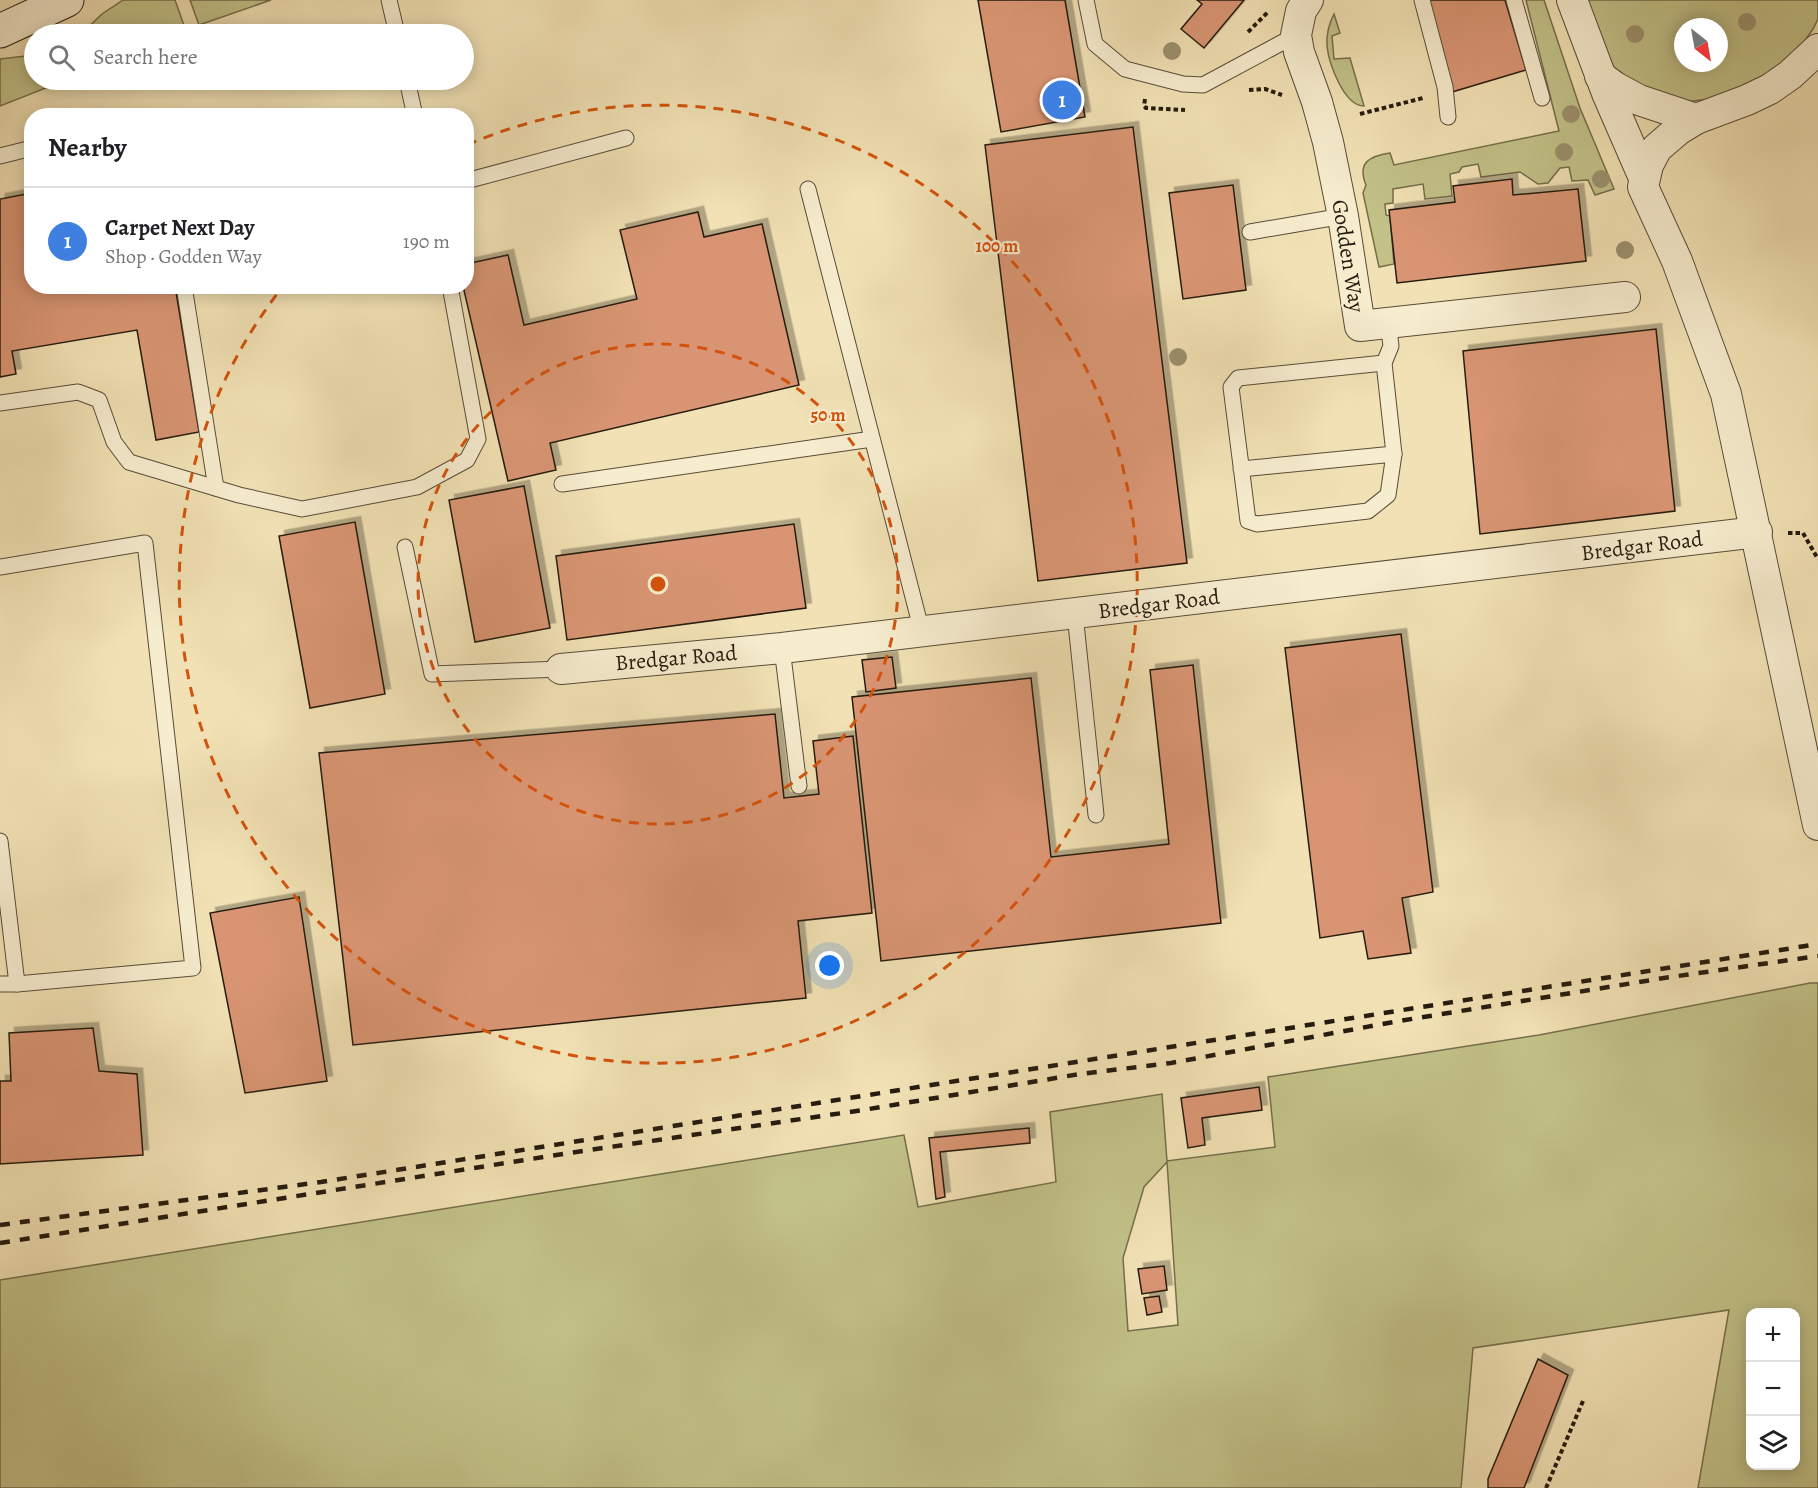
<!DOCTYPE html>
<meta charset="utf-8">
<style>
:root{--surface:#fff;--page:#f6f6f6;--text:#202124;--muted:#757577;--line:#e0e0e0;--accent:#8f2418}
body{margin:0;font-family:Alegreya,serif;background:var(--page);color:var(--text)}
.controls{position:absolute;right:18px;bottom:18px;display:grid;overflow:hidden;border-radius:12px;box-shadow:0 3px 15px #0003}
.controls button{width:54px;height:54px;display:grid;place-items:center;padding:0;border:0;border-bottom:2px solid var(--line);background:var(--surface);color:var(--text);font:30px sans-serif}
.compass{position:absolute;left:1674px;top:18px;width:54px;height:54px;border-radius:50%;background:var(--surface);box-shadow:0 3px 15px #0003;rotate:149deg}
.you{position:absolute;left:830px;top:966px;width:21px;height:21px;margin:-15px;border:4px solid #fff;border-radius:50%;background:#1a73e8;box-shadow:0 0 0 9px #1a73e833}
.badge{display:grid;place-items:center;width:39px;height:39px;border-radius:50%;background:var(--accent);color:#fff;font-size:20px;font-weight:700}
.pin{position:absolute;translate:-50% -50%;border:3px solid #fff;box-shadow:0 2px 6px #0006}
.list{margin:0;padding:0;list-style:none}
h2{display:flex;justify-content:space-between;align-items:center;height:78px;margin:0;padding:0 24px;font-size:26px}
h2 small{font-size:20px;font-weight:400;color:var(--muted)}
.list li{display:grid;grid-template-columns:39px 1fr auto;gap:18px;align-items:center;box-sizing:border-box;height:108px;padding:0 24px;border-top:2px solid var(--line)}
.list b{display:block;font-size:22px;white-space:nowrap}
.list p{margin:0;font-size:20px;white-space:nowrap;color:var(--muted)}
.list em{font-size:20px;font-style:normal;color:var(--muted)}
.icon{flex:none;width:33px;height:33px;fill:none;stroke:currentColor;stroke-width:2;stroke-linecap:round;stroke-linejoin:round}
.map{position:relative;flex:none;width:1818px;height:1488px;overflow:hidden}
.search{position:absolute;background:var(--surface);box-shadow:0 3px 15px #0003;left:24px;top:24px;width:450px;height:66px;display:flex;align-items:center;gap:15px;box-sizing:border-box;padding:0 21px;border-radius:33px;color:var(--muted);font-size:22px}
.panel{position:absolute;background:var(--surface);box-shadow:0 3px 15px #0003;left:24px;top:108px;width:450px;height:186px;border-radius:24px}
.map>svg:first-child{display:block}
.green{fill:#c2c188;stroke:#746e4b;stroke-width:1.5;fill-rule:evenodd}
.building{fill:#d99573;stroke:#251b0e;stroke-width:1.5;filter:url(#shadow)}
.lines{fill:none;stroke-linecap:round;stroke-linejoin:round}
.lane-casing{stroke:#584c38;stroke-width:17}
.street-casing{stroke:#584c38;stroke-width:32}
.secondary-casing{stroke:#251b0e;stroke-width:35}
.path{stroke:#251b0e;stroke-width:4;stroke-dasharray:4.5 3;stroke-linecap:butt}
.lane{stroke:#f6ecce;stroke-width:15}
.street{stroke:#f6ecce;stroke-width:30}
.secondary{stroke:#f6ecce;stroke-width:33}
.rail{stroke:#251b0e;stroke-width:4.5;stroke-dasharray:10 10;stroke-linecap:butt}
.tree{fill:#9b906d}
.ring{fill:none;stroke:#d4530c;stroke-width:3;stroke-dasharray:10 8}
.labels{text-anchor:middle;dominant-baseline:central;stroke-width:4.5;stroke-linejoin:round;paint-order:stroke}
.street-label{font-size:22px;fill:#251b0e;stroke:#f6ecce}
.centre{fill:#d4530c;stroke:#f6ecce;stroke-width:3}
.ring-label{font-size:18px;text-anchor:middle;font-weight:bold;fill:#d4530c;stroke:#f6ecce;stroke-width:4.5;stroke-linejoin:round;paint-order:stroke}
</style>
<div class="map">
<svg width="1818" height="1488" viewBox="0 0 1818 1488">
<defs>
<filter id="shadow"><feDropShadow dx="5.5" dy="-5.5" stdDeviation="0" flood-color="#0004"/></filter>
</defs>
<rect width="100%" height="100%" fill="#f1e1b4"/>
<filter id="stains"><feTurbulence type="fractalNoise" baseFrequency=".00333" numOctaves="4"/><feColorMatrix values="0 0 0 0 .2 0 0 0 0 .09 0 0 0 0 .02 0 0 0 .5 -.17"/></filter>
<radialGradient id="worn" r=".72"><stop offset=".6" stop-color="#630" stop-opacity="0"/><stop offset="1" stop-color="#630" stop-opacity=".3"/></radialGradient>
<!-- green -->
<g class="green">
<polygon points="123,0 175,0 186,31 176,34 81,34 102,14"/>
<polygon points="190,0 271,0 199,25"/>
<path d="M 1526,0 L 1544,0 L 1580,108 L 1614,189 L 1595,195 L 1588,180 L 1572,181 L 1569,167 L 1560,168 L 1548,183 L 1538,184 L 1520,172 L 1481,177 L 1478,164 L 1462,167 L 1459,172 L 1450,174 L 1452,196 L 1425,199 L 1423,184 L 1393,189 L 1393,203 L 1385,204 L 1386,215 L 1390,216 L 1394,264 L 1379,267 L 1363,193 L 1366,185 C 1357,163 1369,156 1390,153 L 1394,165 L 1559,131 Z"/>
<path d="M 1581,0 L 1818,0 L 1818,19 L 1813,29 L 1799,49 L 1751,87 L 1710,99 L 1684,102 L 1674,101 L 1616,73 ZM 1683,27 L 1719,27 L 1719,63 L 1683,63 Z"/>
<path d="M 1334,14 L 1340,33 L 1332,36 L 1334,59 L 1350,58 L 1364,106 C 1344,106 1329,64 1327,46 C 1326,36 1329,23 1334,14 Z"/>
<polygon points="34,55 34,80 66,80 0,106 0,59"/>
<path d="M 1810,983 L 1818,983 L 1818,1488 L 1698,1488 L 1729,1310 L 1473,1348 L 1461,1488 L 0,1488 L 0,1280 L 904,1135 L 918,1207 L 1056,1182 L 1050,1112 L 1162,1094 L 1167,1161 L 1275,1147 L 1268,1077 L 1539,1035 ZM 1167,1162 L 1178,1325 L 1128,1331 L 1123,1258 L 1144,1187 ZM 1750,1312 L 1796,1312 L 1796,1466 L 1750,1466 Z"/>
</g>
<!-- building -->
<g class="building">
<polygon points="978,0 1065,0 1085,117 1001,132"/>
<polygon points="1197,0 1244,0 1204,48 1181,29 1202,4"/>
<polygon points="1425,0 1505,0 1526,70 1452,92"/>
<polygon points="1133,127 1187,563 1038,581 985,145"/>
<polygon points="1512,179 1513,195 1578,189 1586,261 1397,283 1389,210 1455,202 1453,186"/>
<polygon points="1233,185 1246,290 1183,299 1169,193"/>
<polygon points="32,193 32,286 175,286 199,432 156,440 137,330 12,351 16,374 0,377 0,199"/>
<polygon points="698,212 704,237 762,224 799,385 550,443 556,470 508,481 463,286 466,286 466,264 508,255 524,325 637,299 620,230"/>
<polygon points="1656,329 1675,511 1480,534 1463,351"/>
<polygon points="524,486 550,628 475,642 449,500"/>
<polygon points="355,522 385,694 310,708 279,536"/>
<polygon points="794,524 806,608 567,640 556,556"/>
<polygon points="1401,634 1433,892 1402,898 1411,953 1368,959 1363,931 1320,938 1285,648"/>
<polygon points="892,657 896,688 866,692 862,660"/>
<polygon points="1193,665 1221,923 881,961 852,697 1031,678 1051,857 1169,844 1150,670"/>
<polygon points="775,714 784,798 819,794 813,741 853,736 872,913 798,921 806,998 353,1045 319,753"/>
<polygon points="299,897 327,1081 245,1093 210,913"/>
<polygon points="93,1028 99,1071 137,1074 143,1155 0,1164 0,1081 11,1081 9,1033"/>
<polygon points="1259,1087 1262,1110 1202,1118 1205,1145 1188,1148 1181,1098"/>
<polygon points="1029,1128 1030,1143 940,1152 945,1197 936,1199 929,1138"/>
<polygon points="1164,1266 1167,1290 1142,1294 1138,1269"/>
<polygon points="1159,1296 1162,1312 1147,1315 1144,1298"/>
<polygon points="1538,1359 1568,1375 1524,1488 1488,1488 1488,1479"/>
</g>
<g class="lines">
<!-- lane casing -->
<g class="lane-casing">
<g id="lane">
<polyline points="389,0 397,34"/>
<polyline points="1086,0 1095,44 1125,69 1183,84 1203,85 1296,35"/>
<polyline points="1422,0 1445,87 1448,117"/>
<polyline points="1514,0 1542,98"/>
<polyline points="407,80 415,116"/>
<polyline points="0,156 32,148"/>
<polyline points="466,181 626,138"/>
<polyline points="808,189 922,632"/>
<polyline points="1250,232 1343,216"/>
<polyline points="184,286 216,488"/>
<polyline points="1388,322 1391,346 1384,363 1394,454"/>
<polyline points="0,403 78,392 99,400 114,442 129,462 239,495 302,509 417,487 467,460 478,439 450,286"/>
<polyline points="1241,469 1394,454 1388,495 1368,511 1257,524 1248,521 1231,387 1238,378 1384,363"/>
<polyline points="562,484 872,439"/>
<polyline points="405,547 432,674 561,669"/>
<polyline points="0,567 145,543 193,968 17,984 0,841"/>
<polyline points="1075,614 1096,815"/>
<polyline points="782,648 799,786"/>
<polyline points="0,984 17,984"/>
</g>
</g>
<!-- street casing -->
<g class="street-casing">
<g id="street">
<polyline points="1308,0 1301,11 1296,35 1299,52 1317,102 1328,142 1343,216 1360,326 1625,297"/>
<polyline points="1572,0 1607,93 1644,178"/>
<polyline points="1600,76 1615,87 1639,100 1696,119 1747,100 1770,89 1790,75 1818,49"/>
<polyline points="1696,119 1678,130 1657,148 1648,165 1643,187 1677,261 1726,394 1818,825"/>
<polyline points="561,669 782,648 1757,532"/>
</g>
</g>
<!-- secondary casing -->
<g class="secondary-casing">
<polyline id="secondary" points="0,31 67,0"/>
</g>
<!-- path -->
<g class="path">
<polyline points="1248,32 1268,12"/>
<polyline points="1249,90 1265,89 1282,95"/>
<polyline points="1145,99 1144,106 1146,108 1185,110"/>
<polyline points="1360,114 1423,98"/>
<polyline points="1788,533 1803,533 1818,559"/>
<polyline points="1546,1488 1583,1401"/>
</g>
<!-- lane -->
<use href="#lane" class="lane"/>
<!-- street -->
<use href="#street" class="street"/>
<!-- secondary -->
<use href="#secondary" class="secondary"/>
<!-- rail -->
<g class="rail">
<polyline points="0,1225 321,1182 1818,944"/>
<polyline points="0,1243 569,1153 863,1110 1080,1074 1171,1063 1399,1021 1664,978 1818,956"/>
</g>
</g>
<!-- trees -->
<g class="tree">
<circle cx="1747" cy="22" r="9"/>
<circle cx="1635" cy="34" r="9"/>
<circle cx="1172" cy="51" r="9"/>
<circle cx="1571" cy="114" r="9"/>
<circle cx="1564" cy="152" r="9"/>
<circle cx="1601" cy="179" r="9"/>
<circle cx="1625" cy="250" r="9"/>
<circle cx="1178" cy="357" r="9"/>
</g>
<!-- distance rings -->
<g class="ring">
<circle cx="658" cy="584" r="240"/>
<path d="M467 145A479 479 0 1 1 281 289"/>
</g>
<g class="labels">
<!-- street labels -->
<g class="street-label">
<text transform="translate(1348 256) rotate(81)">Godden Way</text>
<text transform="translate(1642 546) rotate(-7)">Bredgar Road</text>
<text transform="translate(1159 604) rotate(-7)">Bredgar Road</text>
<text transform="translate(676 658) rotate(-5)">Bredgar Road</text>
</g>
</g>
<circle cx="658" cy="584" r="9" class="centre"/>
<g class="ring-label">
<text x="997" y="252">100 m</text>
<text x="828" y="421">50 m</text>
</g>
<rect width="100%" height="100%" filter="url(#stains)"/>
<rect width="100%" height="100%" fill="url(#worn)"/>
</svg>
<div class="controls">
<button>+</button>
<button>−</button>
<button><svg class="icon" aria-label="layers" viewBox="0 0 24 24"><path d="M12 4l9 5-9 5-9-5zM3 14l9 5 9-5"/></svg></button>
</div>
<svg class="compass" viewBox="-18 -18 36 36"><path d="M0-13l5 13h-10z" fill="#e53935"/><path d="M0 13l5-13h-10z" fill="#757577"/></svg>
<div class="you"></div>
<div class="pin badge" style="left:1062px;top:100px;background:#3f7fe0">1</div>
<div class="search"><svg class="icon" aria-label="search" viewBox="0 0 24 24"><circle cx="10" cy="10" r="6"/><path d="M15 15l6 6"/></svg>Search here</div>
<section class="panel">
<h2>Nearby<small></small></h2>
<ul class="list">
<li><span class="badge" style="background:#3f7fe0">1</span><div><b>Carpet Next Day</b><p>Shop · Godden Way</p></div><em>190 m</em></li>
</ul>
</section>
</div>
